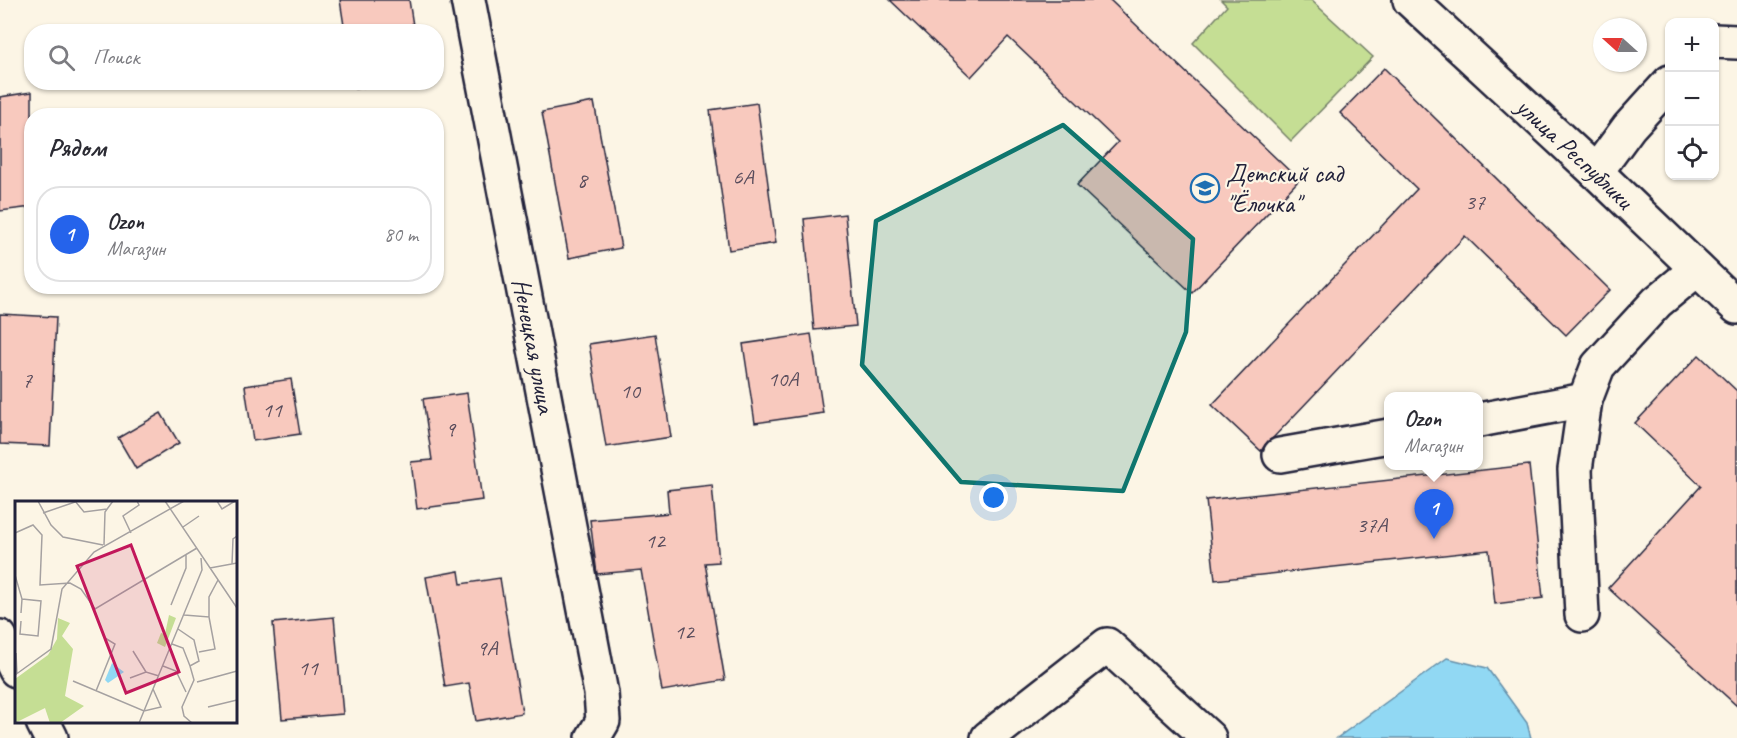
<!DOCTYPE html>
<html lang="ru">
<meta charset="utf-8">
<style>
:root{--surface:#fff;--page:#f7f7f7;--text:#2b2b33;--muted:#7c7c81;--line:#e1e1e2;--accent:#2563eb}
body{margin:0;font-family:Caveat,sans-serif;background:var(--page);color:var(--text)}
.controls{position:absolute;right:18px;top:18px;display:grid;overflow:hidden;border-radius:12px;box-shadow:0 2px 4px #0004}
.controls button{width:54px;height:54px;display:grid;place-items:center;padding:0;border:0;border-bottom:2px solid var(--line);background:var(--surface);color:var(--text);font:30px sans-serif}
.compass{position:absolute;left:1593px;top:18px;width:54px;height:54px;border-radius:50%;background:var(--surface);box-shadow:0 2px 4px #0004;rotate:291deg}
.you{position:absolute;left:994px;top:498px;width:21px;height:21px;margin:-15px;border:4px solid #fff;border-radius:50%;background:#1a73e8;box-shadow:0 0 0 9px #1a73e833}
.badge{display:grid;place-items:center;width:39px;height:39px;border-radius:50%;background:var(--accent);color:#fff;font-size:20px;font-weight:700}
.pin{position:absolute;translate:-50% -50px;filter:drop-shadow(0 2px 3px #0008)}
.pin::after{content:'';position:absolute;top:32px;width:21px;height:18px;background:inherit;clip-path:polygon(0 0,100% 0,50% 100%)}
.popup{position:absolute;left:1384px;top:392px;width:99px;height:78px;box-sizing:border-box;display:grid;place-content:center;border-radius:12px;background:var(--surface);filter:drop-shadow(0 2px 4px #0005);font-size:20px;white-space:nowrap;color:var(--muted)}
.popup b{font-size:22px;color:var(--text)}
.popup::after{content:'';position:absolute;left:50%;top:100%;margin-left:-12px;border:12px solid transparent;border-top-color:var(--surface)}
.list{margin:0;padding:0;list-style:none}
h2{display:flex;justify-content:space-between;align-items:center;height:78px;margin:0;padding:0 24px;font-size:26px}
h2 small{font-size:20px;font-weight:400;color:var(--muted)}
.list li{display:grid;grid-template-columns:39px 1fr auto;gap:18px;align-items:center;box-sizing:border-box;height:96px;margin:0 12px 12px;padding:0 12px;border:2px solid var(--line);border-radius:24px}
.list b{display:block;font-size:22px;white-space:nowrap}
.list p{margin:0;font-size:20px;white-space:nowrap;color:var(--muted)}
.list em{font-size:20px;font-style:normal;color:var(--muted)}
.icon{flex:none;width:33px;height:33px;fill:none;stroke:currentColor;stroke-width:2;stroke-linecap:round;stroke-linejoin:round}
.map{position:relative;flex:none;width:1737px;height:738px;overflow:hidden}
.search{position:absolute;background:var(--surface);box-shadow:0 2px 4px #0004;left:24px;top:24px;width:420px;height:66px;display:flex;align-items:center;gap:15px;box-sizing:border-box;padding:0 21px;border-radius:24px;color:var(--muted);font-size:22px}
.panel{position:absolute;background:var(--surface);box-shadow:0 2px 4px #0004;left:24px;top:108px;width:420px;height:186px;border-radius:24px}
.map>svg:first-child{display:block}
.green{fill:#c5de94;stroke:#748068;stroke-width:1.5}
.water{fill:#91d8f3;stroke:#658fa9;stroke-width:1.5}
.building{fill:#f8c9be;stroke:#22223b;stroke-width:1.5}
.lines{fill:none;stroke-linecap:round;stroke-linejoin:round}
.minor-casing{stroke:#22223b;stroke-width:38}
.minor{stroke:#fcf5e5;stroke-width:33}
.marked{fill:#0f766e;fill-opacity:0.2;stroke:#0f766e;stroke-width:4.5;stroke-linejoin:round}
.labels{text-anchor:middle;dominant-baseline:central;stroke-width:4.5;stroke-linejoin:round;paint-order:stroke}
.number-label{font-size:22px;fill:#584c5c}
.street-label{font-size:26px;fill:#22223b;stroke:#fcf5e5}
.poi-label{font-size:26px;fill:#22223b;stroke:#fcf5e5;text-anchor:start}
.inset-road{fill:none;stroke:#a5a1a1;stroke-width:1.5}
.view{fill:#c2185b;fill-opacity:0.15;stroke:#c2185b;stroke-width:3}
.inset-edge{fill:none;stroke:#22223b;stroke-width:3}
</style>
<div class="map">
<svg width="1737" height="738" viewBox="0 0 1737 738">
<rect width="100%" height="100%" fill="#fcf5e5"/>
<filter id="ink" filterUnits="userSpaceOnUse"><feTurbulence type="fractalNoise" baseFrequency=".0167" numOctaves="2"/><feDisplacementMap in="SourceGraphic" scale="12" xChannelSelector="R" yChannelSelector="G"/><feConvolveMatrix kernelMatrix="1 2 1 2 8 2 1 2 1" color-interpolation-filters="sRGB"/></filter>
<g filter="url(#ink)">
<!-- green -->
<polygon class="green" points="1221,0 1311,0 1373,57 1291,141 1193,43 1227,6"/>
<!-- water -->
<polygon class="water" points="1447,658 1487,668 1527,723 1531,738 1337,738"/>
<!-- building -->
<g class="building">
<polygon points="340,0 409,0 414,32 345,32"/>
<polygon points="890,0 1110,0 1299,180 1192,293 1077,185 1118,142 1008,37 971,77"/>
<polygon points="1384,68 1610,290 1566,335 1465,236 1273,438 1268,441 1261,451 1212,405 1417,189 1340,113"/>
<polygon points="354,82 395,82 355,89"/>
<polygon points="32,92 32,207 0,211 0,97"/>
<polygon points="594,102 621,248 569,258 542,112"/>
<polygon points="757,103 776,243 729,250 710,110"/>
<polygon points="845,214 856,326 814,330 804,219"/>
<polygon points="0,314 56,317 50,446 0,444"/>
<polygon points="655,334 671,437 606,447 589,344"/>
<polygon points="811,334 823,413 755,423 743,344"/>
<polygon points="1699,355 1737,391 1737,706 1608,588 1701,486 1635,423"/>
<polygon points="291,379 300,434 253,441 245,386"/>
<polygon points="467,393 482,500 417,509 411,462 432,460 423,399"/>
<polygon points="161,413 179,443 136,469 118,438"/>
<polygon points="1529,465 1543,598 1495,604 1489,550 1215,580 1206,500"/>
<polygon points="712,485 719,562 705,563 725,680 662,691 641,570 597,574 590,520 669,513 667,490"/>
<polygon points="459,571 461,584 500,578 522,713 476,721 469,683 445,687 426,577"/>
<polygon points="334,617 343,714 282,719 273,623"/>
</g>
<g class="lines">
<!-- minor casing -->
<g class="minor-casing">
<g id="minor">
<path id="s1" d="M 468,0 L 601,693 L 603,721 L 593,738"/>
<path id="s2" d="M 1410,0 L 1596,172 L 1737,307"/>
<polyline points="1714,41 1737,42"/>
<polyline points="1596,172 1629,127 1670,82"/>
<polyline points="1479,420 1585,400"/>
<polyline points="1280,455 1389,436"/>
<polyline points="1582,615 1575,470 1585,400 1598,366 1657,302 1697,269"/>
<polyline points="0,637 16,670"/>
<polyline points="43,722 51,738"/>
<polyline points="988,738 1107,645 1209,738"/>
</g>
</g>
<!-- minor -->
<use href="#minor" class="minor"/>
</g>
</g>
<!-- marked area -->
<path class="marked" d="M 1063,125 L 1193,239 L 1186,332 L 1123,491 L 961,482 L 862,365 L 876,221 Z"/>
<!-- icons -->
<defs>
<g id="school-ring" transform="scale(1.5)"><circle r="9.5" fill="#fcf5e5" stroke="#1f6fb2" stroke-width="1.5"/><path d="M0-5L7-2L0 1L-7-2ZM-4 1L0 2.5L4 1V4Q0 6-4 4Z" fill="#1f6fb2"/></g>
</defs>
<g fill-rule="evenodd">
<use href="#school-ring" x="1205" y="188"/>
</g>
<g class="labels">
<!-- number labels -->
<g class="number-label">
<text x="743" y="177">6А</text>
<text x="582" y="180">8</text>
<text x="1475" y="202">37</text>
<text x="783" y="379">10А</text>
<text x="27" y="380">7</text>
<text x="630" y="391">10</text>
<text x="272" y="410">11</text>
<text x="450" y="429">9</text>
<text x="1372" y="525">37А</text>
<text x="655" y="541">12</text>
<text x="684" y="632">12</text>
<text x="487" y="648">9А</text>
<text x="308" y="668">11</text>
</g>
<!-- street labels -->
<g class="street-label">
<text stroke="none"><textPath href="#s2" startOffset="225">улица Республики</textPath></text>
<text stroke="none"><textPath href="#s1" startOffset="352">Ненецкая улица</textPath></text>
</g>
<!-- poi labels -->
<g class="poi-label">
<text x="1226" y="173">Детский сад<tspan x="1226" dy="30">"Ёлочка"</tspan></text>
</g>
</g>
<!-- overview -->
<g transform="translate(15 501)">
<rect width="222" height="222" fill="#fcf5e5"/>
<path d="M 154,114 L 161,117 L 150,146 L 142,142 L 146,132 L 150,133 ZM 43,117 L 55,122 L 47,135 L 58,148 L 50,195 L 69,205 L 45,222 L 35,222 L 30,207 L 0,222 L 0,178 L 33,154 L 42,138 Z" fill="#c5de94"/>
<path d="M 97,162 L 109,171 L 93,182 L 90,179 Z" fill="#91d8f3"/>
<path class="inset-road" d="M 23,0 L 36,24 L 48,36 L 88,44M 60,0 L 69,11 L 92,8M 150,0 L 222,107M 202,0 L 207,8 L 220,0M 28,12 L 60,1M 168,26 L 184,15M 0,32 L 18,24 L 27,34 L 25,84 L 55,82 L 66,88 L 80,108 L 182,47M 116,32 L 108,15 L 124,4 L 122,0M 89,44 L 90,11 L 98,0M 217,63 L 218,38 L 222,35M 195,67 L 222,62M 0,74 L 7,98 L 6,112M 156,104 L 171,67 L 171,53M 169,114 L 194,116 L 194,96 L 203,79M 6,120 L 5,133 L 23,135 L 26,100 L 7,98M 157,143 L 168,147 L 175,165 L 184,160 L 179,139 L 163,128M 118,150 L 131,171M 184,151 L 200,148 L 194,116M 1,152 L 2,173M 148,165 L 161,170 L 171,191M 175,165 L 179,179 L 167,206 L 169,215 L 177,222M 0,174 L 36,148 L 47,88 L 79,51 L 169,0M 115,177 L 131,171 L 144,175M 58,180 L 129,210 L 146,206 L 138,188M 182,181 L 222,170M 81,190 L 100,143 L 90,137M 193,206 L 222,199M 124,222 L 187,69 L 186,57"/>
<path class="view" d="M 116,44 L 164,171 L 111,192 L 62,65 Z"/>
<rect width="222" height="222" class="inset-edge"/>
</g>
</svg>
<div class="controls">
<button>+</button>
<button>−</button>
<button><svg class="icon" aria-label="locate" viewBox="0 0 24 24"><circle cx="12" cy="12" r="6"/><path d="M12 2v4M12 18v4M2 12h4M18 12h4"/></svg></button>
</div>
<svg class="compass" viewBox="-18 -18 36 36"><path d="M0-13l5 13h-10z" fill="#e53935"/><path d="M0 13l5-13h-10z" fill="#7c7c81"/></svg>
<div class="you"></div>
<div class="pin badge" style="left:1434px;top:539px">1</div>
<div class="popup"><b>Ozon</b>Магазин</div>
<div class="search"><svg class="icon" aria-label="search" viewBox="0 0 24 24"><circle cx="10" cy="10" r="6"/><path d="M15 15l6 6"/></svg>Поиск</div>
<section class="panel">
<h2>Рядом<small></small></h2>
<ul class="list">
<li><span class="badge">1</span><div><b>Ozon</b><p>Магазин</p></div><em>80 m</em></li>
</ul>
</section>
</div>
